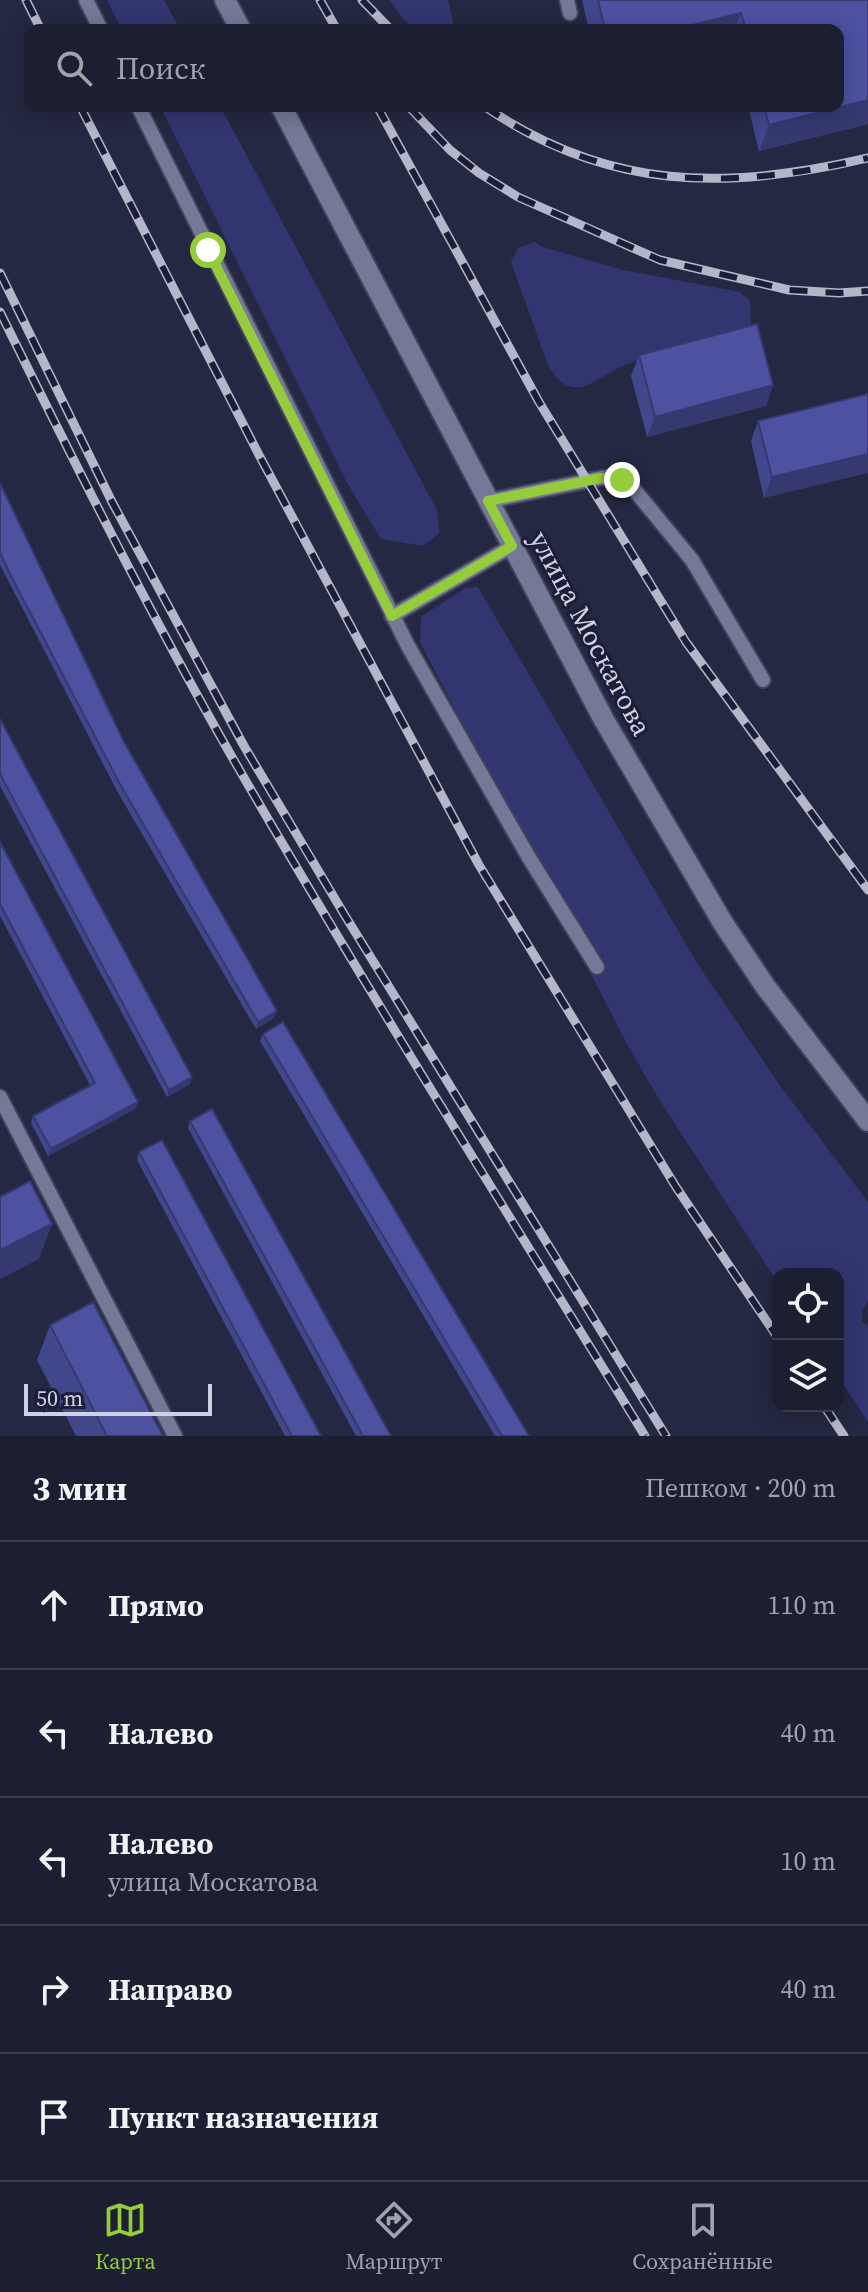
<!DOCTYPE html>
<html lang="ru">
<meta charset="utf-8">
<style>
:root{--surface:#1c1e32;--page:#25273a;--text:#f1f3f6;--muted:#a0a2ac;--line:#3a3c4d;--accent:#95cc3b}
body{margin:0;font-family:"Source Serif 4",serif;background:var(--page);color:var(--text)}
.controls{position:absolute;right:24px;bottom:24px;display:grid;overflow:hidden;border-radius:16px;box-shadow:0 4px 20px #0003}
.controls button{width:72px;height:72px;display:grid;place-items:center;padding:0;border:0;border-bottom:2px solid var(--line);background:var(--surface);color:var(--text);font:40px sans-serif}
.scale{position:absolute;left:24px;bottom:20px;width:188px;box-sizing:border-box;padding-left:8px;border:4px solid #cfd2e4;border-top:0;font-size:22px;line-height:28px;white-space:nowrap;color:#cfd2e4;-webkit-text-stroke:6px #1c1e38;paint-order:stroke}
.stop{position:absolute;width:24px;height:24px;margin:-18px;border:6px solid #95cc3b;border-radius:50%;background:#fff}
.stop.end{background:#95cc3b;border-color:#fff;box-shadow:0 2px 8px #0008}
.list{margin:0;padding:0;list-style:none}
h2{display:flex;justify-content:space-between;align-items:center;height:104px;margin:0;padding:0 32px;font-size:34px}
h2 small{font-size:26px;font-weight:400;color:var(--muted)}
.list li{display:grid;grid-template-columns:52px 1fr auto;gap:24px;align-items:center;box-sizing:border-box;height:128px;padding:0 32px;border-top:2px solid var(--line)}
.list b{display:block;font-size:30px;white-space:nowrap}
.list p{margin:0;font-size:26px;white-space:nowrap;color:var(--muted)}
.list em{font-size:26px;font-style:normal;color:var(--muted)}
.icon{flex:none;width:44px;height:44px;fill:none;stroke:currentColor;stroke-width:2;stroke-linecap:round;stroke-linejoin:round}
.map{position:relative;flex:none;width:868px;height:1436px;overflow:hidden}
.search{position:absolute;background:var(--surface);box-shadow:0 4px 20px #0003;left:24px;right:24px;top:24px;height:88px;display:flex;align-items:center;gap:20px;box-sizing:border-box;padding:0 28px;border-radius:16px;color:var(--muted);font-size:30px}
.sheet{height:744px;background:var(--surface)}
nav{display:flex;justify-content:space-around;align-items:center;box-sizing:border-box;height:112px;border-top:2px solid var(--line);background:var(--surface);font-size:22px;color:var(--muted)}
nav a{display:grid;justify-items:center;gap:4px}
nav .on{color:var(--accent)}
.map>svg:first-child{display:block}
.green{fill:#333571}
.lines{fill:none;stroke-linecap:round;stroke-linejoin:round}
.service-casing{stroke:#414259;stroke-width:18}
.secondary-casing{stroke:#414259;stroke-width:24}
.service{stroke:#747998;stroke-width:14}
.secondary{stroke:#747998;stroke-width:20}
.rail-casing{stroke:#b4b7ca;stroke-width:9}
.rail{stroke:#1c1e38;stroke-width:6;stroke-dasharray:18;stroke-linecap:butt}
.wall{fill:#42468a}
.shaded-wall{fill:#363970}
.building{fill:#4d51a0;stroke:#363970;stroke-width:2}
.route{stroke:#95cc3b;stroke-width:10}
.labels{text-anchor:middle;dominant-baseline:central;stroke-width:6;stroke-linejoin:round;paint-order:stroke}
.street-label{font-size:28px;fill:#cfd2e4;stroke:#1c1e38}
</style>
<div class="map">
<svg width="868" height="1436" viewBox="0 0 868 1436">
<rect width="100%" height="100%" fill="#252842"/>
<!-- green -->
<g class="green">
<polygon points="107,0 164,0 180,30 122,30"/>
<path d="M 390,0 L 448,0 L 454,26 L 453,30 C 415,30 411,34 390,0 Z"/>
<polygon points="160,106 220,106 437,510 439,533 423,546 381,539 346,481"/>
<path d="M 535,242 L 542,247 L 623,270 L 740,292 L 750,301 L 751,324 C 724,355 663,348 627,364 C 616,368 591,385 582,387 C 565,390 555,377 548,365 L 511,262 L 518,248 Z"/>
<polygon points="478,587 697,963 781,1087 868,1202 868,1301 862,1311 862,1322 868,1326 868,1422 838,1376 838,1274 778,1274 778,1283 657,1096 627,1044 420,642 421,617 465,588"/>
</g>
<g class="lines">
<!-- service casing -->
<g class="service-casing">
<g id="service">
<polyline points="86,0 101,30"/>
<polyline points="567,0 570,13"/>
<polyline points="138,106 408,646 528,856 597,967"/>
<polyline points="488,501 601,478 613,477 632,487 692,560 763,680"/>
<polyline points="392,616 512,546"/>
<polyline points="0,1097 175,1436"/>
</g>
</g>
<!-- secondary casing -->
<g class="secondary-casing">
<g id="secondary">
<polyline points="225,0 241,30"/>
<polyline points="281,106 604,720 723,923 765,986 868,1121"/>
</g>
</g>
<!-- service -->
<use href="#service" class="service"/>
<!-- secondary -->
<use href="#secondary" class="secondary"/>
<!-- rail casing -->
<g class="rail-casing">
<g id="rail">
<polyline points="26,0 41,30"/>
<polyline points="320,0 337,30"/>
<polyline points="362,0 391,30"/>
<polyline points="80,106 259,455 479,865 676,1187 778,1338"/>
<polyline points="377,106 539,402 686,642 868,890"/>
<polyline points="408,106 450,150 479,173 518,197 660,260 789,290 839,293 868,291"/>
<path d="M 484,106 C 608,191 727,191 868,158"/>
<polyline points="0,273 112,502 244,746 344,914 666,1436"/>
<path d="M 0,312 C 74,462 149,612 232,757 C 364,986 506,1210 645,1436"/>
<polyline points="824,1406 844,1436"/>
</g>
</g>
<!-- rail -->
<use href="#rail" class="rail"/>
</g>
<!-- wall -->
<g class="wall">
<polygon points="582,0 868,0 868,124 759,151 748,106 838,106 838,30 589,30"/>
<polygon points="639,355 773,385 766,406 647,437 631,376"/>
<polygon points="868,394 764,498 751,441 758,421"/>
<polygon points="0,483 124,742 277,1011 274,1018 256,1029 117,791 0,565"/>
<polygon points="0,719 190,1084 167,1097 0,786"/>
<polygon points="0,842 138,1102 135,1109 48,1156 31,1123 33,1116 90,1085 0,916"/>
<polygon points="263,1034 529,1436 495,1436 260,1041"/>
<polygon points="190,1121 391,1436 356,1436 188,1128"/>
<polygon points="139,1152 321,1436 285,1436 137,1160"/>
<polygon points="50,1325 163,1436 76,1436 37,1360"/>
</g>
<!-- shaded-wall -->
<g class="shaded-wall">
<polygon points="741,13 735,30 672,30"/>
<polygon points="868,100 868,124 759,151 769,125"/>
<polygon points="773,385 766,406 647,437 655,417"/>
<polygon points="868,454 868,473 764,498 772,477"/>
<polygon points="277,1011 274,1018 256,1029 258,1022"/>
<polygon points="192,1077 190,1084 167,1097 169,1090"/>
<polygon points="138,1102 135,1109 48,1156 51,1149"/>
<polygon points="52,1224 39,1259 0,1279 0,1250"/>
</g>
<!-- building -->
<g class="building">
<polygon points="598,0 868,0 868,100 769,125 764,106 838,106 838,30 746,30 741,13 672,30 605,30"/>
<polygon points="757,324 773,385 655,417 639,355"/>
<polygon points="868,394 868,454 772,477 758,421"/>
<polygon points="0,483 124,742 277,1011 258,1022 120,784 9,572 0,552"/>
<polygon points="0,719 192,1077 169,1090 0,774"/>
<polygon points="0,842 138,1102 51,1149 33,1116 95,1083 0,904"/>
<polygon points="283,1022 529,1436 502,1436 263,1034"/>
<polygon points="212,1109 391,1436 363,1436 190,1121"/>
<polygon points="162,1140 321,1436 292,1436 139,1152"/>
<polygon points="30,1181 52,1224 0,1250 0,1197"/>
<polygon points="93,1302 163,1436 107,1436 50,1325"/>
</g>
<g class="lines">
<!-- route -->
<polyline class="route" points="208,250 392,616 512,546 488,501 601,478 622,480"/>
</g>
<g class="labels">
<!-- street labels -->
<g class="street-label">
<text transform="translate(591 633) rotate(62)">улица Москатова</text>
</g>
</g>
</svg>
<div class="controls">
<button><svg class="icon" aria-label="locate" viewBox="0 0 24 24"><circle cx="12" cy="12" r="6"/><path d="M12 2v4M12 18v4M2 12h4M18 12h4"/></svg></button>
<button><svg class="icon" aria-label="layers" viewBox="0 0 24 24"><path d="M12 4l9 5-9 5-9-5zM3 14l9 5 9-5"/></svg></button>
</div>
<div class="scale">50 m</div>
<div class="stop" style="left:208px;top:250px"></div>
<div class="stop end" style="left:622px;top:480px"></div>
<div class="search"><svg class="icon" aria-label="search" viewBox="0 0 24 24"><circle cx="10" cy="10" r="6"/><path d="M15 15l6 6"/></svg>Поиск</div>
</div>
<section class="sheet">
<h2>3 мин<small>Пешком · 200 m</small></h2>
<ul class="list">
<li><svg class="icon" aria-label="ahead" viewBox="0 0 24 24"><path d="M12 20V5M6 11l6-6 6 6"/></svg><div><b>Прямо</b></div><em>110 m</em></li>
<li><svg class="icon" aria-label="left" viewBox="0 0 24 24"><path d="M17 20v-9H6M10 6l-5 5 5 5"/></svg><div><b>Налево</b></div><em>40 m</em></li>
<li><svg class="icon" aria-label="left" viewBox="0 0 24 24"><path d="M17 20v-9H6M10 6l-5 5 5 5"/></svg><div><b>Налево</b><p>улица Москатова</p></div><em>10 m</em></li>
<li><svg class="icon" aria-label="right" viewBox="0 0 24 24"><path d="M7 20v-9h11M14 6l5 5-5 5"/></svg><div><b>Направо</b></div><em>40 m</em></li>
<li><svg class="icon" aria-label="arrive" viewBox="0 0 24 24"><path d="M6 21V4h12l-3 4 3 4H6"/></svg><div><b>Пункт назначения</b></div></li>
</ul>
</section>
<nav>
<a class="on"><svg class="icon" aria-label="map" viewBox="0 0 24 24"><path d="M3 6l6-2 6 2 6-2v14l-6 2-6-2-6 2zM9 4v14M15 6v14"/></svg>Карта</a>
<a><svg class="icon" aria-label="directions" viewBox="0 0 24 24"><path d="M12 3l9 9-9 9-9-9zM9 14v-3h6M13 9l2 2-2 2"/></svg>Маршрут</a>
<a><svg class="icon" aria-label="saved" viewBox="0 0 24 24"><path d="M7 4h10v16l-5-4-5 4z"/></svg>Сохранённые</a>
</nav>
